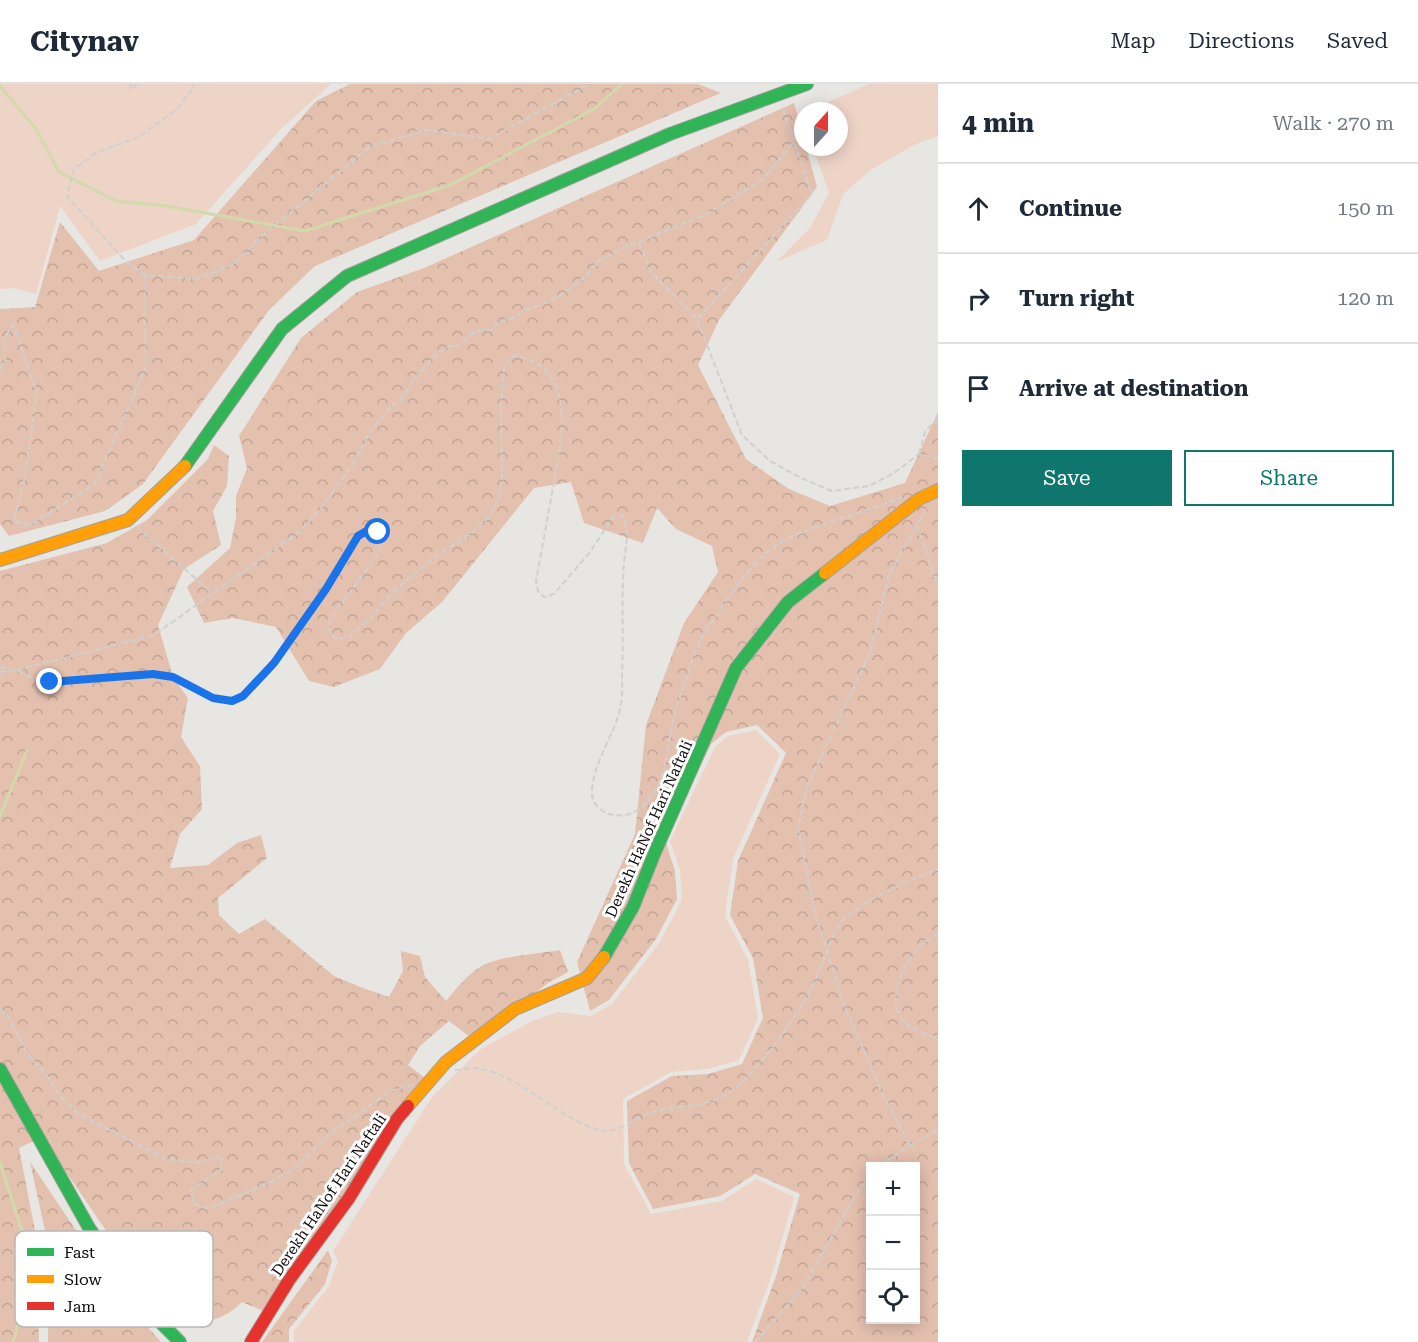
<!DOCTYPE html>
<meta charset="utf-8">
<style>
:root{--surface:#fff;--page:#f6f6f7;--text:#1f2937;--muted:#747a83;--line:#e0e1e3;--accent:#0f766e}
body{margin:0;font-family:"Roboto Serif",serif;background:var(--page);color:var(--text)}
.controls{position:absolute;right:18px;bottom:18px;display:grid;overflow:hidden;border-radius:0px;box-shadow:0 3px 15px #0003}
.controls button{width:54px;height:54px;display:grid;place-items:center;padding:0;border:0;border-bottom:2px solid var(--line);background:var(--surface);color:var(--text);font:30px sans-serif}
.compass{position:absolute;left:794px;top:18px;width:54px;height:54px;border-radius:50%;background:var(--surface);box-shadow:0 3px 15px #0003;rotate:21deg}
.stop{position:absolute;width:18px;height:18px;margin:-14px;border:4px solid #1a73e8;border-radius:50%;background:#fff}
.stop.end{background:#1a73e8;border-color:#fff;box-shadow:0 2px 6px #0008}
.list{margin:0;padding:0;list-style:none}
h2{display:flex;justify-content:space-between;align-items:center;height:78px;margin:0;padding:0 24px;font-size:26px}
h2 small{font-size:20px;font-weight:400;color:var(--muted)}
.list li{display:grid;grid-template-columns:39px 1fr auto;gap:18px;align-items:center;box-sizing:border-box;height:90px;padding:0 24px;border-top:2px solid var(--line)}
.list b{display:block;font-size:22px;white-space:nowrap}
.list em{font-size:20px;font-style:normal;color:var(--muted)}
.actions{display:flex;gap:12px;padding:18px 24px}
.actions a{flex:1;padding:14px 0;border:2px solid var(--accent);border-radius:0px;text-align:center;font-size:21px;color:var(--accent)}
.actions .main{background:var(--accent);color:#fff}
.icon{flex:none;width:33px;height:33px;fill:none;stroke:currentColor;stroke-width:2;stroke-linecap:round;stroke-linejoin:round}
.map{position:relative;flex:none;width:938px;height:1258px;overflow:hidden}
header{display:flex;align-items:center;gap:36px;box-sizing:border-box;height:84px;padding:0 30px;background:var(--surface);border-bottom:2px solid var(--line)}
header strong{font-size:28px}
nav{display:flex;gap:33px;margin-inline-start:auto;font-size:21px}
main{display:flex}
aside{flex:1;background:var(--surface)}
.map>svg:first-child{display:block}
.green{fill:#eed3c7}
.forest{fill:url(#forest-crowns);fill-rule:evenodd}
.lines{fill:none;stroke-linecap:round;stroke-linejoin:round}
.stream{stroke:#d2daab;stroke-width:3}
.fast-casing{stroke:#a2a09d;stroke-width:14}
.slow-casing{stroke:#a2a09d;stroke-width:14}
.jam-casing{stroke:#a2a09d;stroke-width:14}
.path{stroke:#d0d0cf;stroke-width:2;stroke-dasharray:6 3;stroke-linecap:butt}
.fast{stroke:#30b455;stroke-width:12}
.slow{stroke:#ff9f0a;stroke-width:12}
.jam{stroke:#e5322d;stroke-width:12}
.route{stroke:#1a73e8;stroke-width:8}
.labels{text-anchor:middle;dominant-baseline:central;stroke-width:6;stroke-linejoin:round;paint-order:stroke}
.street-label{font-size:15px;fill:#0d0c0a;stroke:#fff}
.key{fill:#fff;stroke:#b6b6b6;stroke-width:1.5}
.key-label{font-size:16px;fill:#0d0c0a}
</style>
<header>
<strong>Citynav</strong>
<nav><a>Map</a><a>Directions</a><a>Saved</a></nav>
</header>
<main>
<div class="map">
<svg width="938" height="1258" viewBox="0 0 938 1258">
<defs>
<pattern id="forest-crowns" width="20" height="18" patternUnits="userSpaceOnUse" patternTransform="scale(1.5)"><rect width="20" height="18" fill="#e4c0af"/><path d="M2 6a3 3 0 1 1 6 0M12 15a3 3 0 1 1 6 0" fill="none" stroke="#c2a495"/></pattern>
</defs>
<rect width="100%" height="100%" fill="#e8e6e2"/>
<!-- green -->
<g class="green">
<polygon points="0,0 331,0 281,45 196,140 100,177 60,122 36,210 14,204 0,205"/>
<polygon points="869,0 938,0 938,52 916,60 872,85 843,110 827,156 776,178 810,144 829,109 813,63 839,63 839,27 808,27"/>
<polygon points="756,646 780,670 733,775 725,832 748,876 758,934 739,976 708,985 671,988 623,1015 624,1080 651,1130 722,1117 756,1095 794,1113 772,1190 747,1258 294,1258 294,1247 329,1202 338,1177 333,1167 432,1013 481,965 532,937 558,928 591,932 612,920 660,858 682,816 680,786 670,757 715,663 728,652"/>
</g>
<!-- forest -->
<g class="forest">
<polygon points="350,0 698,0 721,9 315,182 269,226 143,400 105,427 9,452 0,440 0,225 35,223 60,138 99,187 194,156 316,17"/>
<path d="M 794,19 L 803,51 L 803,63 L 806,63 L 817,103 L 719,236 L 698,281 L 746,375 L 789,405 L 830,422 L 905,399 L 938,328 L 938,1258 L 752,1258 L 776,1192 L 800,1110 L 755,1090 L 720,1112 L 653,1125 L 629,1079 L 627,1017 L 672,992 L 708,990 L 742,980 L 763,934 L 753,874 L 730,831 L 738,777 L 786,669 L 757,641 L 726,648 L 711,660 L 665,756 L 675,787 L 677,815 L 656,855 L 609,916 L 590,927 L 577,878 L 635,750 L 646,641 L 684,539 L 718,488 L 712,462 L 676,445 L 657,424 L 643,459 L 584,439 L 571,398 L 534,404 L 442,518 L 406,549 L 380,585 L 334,603 L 309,597 L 276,543 L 233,534 L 204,539 L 187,503 L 230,464 L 236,433 L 236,412 L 247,384 L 239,352 L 301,254 L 357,208 L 424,184 ZM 870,1082 L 916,1082 L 916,1236 L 870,1236 Z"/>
<path d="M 214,361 L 229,372 L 227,402 L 213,427 L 221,461 L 184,485 L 158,541 L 173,593 L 188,614 L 181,653 L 200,682 L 202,725 L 180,750 L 170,784 L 208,781 L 237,759 L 261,751 L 267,774 L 218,814 L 219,831 L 239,850 L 265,835 L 334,892 L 363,904 L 389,913 L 403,887 L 401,867 L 420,872 L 425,893 L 446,917 C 455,906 467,891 480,883 C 498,872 538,870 560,866 L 568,888 L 548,899 L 483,950 L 471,954 L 449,937 L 420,962 L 408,981 L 425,994 L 266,1228 L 242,1218 C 227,1233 215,1236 194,1240 L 129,1180 L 53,1069 L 44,1052 L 19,1064 L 37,1157 L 39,1258 L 0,1258 L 0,487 L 107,459 L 147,436 L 208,375 Z"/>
<path d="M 30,1078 C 72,1139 111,1203 161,1258 L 48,1258 L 48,1160 Z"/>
<polygon points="328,1166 332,1177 325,1200 289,1245 289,1258 262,1258"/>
</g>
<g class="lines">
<!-- stream -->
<g class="stream">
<polyline points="0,2 36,45 59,88 116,117 166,122 305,147 450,101 594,25 622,0"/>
<polyline points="0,732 27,667"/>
<polyline points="0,1078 26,1160 26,1213 13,1258"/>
</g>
<!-- fast casing -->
<g class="fast-casing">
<g id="fast">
<polyline points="185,382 282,245 347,192 670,50 807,0"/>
<polyline points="604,873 633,823 655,768 736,584 788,518 825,489"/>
<polyline points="0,985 88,1142 134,1212 180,1258"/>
</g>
</g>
<!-- slow casing -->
<g class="slow-casing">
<g id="slow">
<polyline points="0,476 128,436 185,382"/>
<polyline points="825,489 919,415 938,406"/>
<polyline points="408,1022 446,978 515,925 587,894 604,873"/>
</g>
</g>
<!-- jam casing -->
<g class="jam-casing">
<polyline id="jam" points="251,1258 289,1196 349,1114 397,1035 408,1022"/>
</g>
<!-- path -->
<g class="path">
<polyline points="130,0 131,6 137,0"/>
<polyline points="639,158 651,188 697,235 742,351 770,377 801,394 832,407 869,402 894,389 919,370 938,375"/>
<polyline points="146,191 126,178 67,112 74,85 97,68 139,53 177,25 194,3 192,0"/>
<polyline points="698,234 812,110 782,22"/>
<polyline points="0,285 5,277 4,254 13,241 37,308 25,392 14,437 30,441 94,401 146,283 144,227 146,191 197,195 234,180 261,153 369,63 426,46 489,55 589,0"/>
<polyline points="919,370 925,348 938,334"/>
<polyline points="926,425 917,442 938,503"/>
<polyline points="137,443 212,509"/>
<polyline points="0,583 11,585"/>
<polyline points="17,586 154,551 299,448 320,425 351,383 371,346 393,321 400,317 415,294 438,269 449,262 457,262 476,247 491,246 497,239 513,234 523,227 557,214 585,193 599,177 625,163 705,131 762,96 794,58"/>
<path d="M 0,588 L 16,586 L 31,593 L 50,598 L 153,590 L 173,593 L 213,614 L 232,617 L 243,612 L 274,579 L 326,505 L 358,452 L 370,445 L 378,448 L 381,456 L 379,469 L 332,532 L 328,543 L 331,551 L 338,555 L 349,553 L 371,534 L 392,509 L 436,472 L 472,449 L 490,432 L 498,415 L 502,395 L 501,319 L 504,286 L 507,277 L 516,271 C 533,276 547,283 555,300 C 570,331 556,382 551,415 C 546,442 541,470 536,497 L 538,507 L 544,513 L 554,510 L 590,468 L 613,433 L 622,431 C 631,445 625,464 624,479 C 621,516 624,552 622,588 C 622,599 623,610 621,620 C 616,650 594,675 592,706 C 590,728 617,737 634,728 C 643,724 651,713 656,705 C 669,680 669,645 678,618 C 686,597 692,573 702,554 C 706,544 714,536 719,527 C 738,499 759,468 791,453 C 827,437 865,428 902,413"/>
<path d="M 938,849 C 932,854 924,857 919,863 C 904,879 886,914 902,935 C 910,945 926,950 938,955"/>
<polyline points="0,925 8,933 29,972 47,992 61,1013 79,1030 166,1075 197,1079 221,1072 221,1086 191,1106 193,1119 205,1124 215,1122 277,1095 296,1083 327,1052 390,1007 414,1000"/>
<path d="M 455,986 C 463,986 473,983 482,985 C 512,990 551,1025 581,1039 C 590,1043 598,1047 607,1047 C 624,1046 638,1032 653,1028 C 681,1020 706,1025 732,1007 C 756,989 799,930 812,903 C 820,887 832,848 842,837 C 860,818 913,794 938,785"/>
<polyline points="910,1061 883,1011 846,926 816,833 798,744 806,705 870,569 889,490 917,442"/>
<polyline points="878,1082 938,1045"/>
<polyline points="755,1258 803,1204 853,1115 870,1092"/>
</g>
<!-- fast -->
<use href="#fast" class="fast"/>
<!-- slow -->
<use href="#slow" class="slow"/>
<!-- jam -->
<use href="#jam" class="jam"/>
</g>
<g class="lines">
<!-- route -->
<polyline class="route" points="50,598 153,590 173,593 213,614 232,617 243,612 274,579 326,505 358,452 370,445 378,448"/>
</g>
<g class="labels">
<!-- street labels -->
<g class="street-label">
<text transform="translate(649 745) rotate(-66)">Derekh HaNof Hari Naftali</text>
<text transform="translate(329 1111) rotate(-56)">Derekh HaNof Hari Naftali</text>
</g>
</g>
<!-- legend -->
<rect x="15" y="1147" width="198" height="96" rx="9" class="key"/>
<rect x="27" y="1164" width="27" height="8" fill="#30b455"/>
<rect x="27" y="1191" width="27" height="8" fill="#ff9f0a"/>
<rect x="27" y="1218" width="27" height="8" fill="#e5322d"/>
<g class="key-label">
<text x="64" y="1174">Fast</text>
<text x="64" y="1201">Slow</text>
<text x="64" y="1228">Jam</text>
</g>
</svg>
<div class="controls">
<button>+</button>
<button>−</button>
<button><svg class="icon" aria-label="locate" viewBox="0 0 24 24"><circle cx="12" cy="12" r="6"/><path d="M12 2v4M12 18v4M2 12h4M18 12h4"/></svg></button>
</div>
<svg class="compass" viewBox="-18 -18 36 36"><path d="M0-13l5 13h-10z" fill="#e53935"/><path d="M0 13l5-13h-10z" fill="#747a83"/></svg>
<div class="stop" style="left:378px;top:448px"></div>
<div class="stop end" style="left:50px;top:598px"></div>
</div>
<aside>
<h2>4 min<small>Walk · 270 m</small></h2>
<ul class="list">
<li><svg class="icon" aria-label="ahead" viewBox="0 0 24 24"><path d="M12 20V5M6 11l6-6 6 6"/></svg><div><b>Continue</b></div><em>150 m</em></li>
<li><svg class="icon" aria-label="right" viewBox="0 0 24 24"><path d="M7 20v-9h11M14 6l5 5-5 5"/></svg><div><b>Turn right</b></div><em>120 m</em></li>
<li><svg class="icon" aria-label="arrive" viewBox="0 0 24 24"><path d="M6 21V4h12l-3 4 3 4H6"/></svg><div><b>Arrive at destination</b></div></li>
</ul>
<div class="actions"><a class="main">Save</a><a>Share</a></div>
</aside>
</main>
